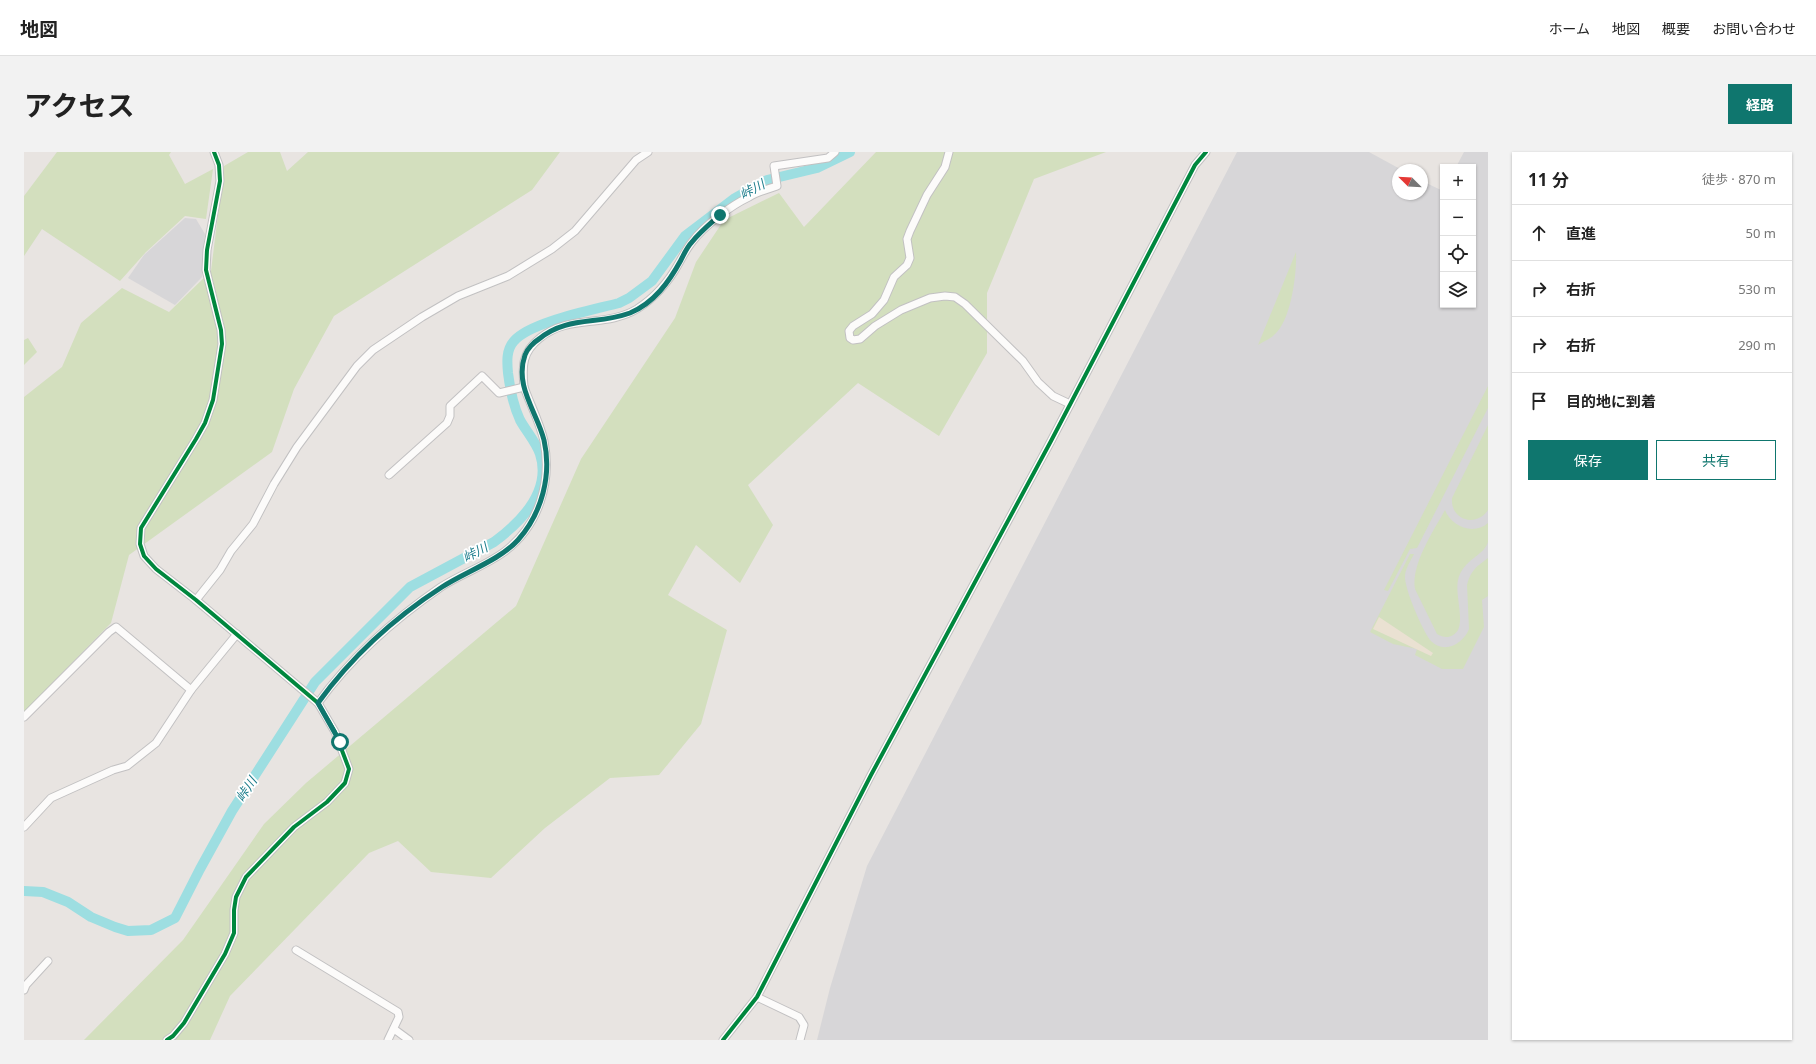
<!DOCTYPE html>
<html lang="ja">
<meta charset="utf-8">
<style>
:root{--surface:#fff;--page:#f2f2f2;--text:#222;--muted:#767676;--line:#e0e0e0;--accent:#0f766e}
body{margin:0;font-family:"Noto Sans","Noto Sans JP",sans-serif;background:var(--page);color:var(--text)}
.controls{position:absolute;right:12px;top:12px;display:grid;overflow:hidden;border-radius:0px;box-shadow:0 1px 3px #0004}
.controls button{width:36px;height:36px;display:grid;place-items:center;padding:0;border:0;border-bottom:1px solid var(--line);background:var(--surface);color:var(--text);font:20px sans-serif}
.compass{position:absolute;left:1368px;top:12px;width:36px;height:36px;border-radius:50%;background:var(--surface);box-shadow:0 1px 3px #0004;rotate:294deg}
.stop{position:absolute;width:12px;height:12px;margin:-9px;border:3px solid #0f766e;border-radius:50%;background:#fff}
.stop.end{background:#0f766e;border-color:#fff;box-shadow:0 1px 4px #0008}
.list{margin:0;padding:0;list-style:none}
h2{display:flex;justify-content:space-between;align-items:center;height:52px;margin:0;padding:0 16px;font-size:17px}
h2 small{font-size:13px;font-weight:400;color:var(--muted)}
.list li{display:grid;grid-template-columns:26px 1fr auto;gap:12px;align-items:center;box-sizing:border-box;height:56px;padding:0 16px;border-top:1px solid var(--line)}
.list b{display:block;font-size:15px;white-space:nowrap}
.list em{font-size:13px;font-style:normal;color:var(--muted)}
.actions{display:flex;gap:8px;padding:12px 16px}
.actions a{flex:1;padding:9px 0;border:1px solid var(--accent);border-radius:0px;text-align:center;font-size:14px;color:var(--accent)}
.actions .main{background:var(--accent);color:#fff}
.icon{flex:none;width:22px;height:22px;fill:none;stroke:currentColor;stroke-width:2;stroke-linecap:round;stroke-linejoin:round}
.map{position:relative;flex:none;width:1464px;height:888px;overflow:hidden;border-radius:0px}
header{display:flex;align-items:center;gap:24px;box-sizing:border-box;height:56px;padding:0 20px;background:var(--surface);border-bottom:1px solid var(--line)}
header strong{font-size:19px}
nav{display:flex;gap:22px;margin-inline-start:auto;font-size:14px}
.intro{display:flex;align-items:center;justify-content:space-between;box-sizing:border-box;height:96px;padding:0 24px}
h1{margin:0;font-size:28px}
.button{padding:10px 18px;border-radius:0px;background:var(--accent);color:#fff;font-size:14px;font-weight:700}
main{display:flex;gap:24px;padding:0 24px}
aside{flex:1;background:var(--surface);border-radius:0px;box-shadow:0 1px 3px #0004}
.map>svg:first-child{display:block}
.industrial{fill:#d7d6d8}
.green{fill:#d3dfbe}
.sand{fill:#eae1d2}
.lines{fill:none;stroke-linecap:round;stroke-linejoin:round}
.river{stroke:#9ddee1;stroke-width:10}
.minor-casing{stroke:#c2c1c2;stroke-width:9}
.minor{stroke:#fcfbfa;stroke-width:7}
.cycleway-casing{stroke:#fff;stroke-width:6}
.cycleway{stroke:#00873e;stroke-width:4}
.route{stroke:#0f766e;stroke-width:5}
.labels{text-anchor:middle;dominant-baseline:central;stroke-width:3.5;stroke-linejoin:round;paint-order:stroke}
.water-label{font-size:13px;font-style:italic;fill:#1d7d8c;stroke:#fff}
</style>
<header>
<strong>地図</strong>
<nav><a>ホーム</a><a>地図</a><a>概要</a><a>お問い合わせ</a></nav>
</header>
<div class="intro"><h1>アクセス</h1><a class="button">経路</a></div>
<main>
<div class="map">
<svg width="1464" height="888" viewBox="0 0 1464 888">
<rect width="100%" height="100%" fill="#e8e4e1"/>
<!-- industrial -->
<g class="industrial">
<polygon points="1213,0 1345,0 1378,18 1374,18 1374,42 1398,42 1398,29 1419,39 1419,153 1449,153 1449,15 1432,15 1440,0 1464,0 1464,888 793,888 806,836 843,714"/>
<polygon points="161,66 172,67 181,82 178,125 151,153 104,126 120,103"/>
</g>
<!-- green -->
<g class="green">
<polygon points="33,0 147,0 145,3 161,32 189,17 182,67 161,64 122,100 96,129 18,77 0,104 0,44"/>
<polygon points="224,0 256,0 263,19 284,0 536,0 508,38 310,164 270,237 248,300 105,403 87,471 0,560 0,245 38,215 57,171 98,136 145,160 187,119 200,14"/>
<polygon points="852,0 1082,0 1010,27 963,141 963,201 915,284 834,231 724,333 749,373 716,431 672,393 644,443 703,478 677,572 635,623 586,626 521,676 467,726 407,720 374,689 345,701 206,844 186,888 60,888 159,788 240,672 282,631 492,454 557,307 651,166 672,110 700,68 755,41 780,75"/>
<path d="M 1272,100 C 1273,122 1267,169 1250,183 C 1246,187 1239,190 1234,193 Z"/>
<polygon points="4,186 13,200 0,213 0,188"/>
<polygon points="1464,234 1464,256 1393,396 1386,397 1364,439 1360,438"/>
<path d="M 1464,273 L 1464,358 C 1452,376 1426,368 1428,346 Z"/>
<path d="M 1421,358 C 1427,374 1449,384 1464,371 C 1464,377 1464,385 1464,390 C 1460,404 1439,407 1434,428 C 1431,442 1440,467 1434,478 C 1429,486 1421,487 1413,482 L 1391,437 C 1387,412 1409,380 1421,358 Z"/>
<path d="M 1386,402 L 1390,402 C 1386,410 1381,417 1381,425 C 1381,438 1398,477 1406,488 C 1420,503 1439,492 1445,477 L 1443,433 C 1446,419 1453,414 1464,406 L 1464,444 L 1458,448 L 1460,475 L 1439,517 L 1418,517 L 1391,503 L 1393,497 L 1369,492 L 1346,480 Z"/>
</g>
<!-- sand -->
<polygon class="sand" points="1355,465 1409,501 1407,504 1349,477"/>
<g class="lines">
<!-- river -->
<path class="river" d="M 0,739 L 19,740 L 44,750 L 67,765 L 91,775 L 104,779 L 127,778 L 151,766 L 176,717 L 208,659 L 291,530 L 386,435 L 470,390 C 497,370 528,339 516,302 C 512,290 502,279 496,268 C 489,253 486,237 484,221 C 483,210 482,198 490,189 C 506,170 569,158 595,151 L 605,146 L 628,129 L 661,84 L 711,46 L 743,28 L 793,16 L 826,0"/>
<!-- minor casing -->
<g class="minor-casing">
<g id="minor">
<polyline points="925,0 921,15 903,43 886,79 883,87 886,106 883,113 870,125 860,148 848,162 829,174 825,179 826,186 829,188 836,187 851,174 877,158 906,146 921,144 931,145 941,152 999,209 1014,230 1029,244 1046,252"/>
<path d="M 365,323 L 423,271 L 426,264 L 426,254 L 458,224 L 475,241 L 500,235 C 498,214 498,200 516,186 C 545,162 581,176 613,157 C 632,145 644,131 655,111 C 659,104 663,96 668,90 C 680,74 706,54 725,45 C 733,40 744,37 753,34 L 750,14 L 804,6 L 811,0"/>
<polyline points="172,448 196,418 207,399 229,372 250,332 273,295 333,214 349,198 398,165 434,144 484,124 528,97 551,79 612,8 624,0"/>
<path d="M 294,551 C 328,504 369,468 417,435 C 437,422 461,414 480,400 C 515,374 528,330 520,289 C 516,271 506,252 500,235"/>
<polyline points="0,565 85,480 92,475 167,538"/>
<polyline points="0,675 27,646 89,618 103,614 132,591 167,538 213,482"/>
<polyline points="272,798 374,860 375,865 364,888"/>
<polyline points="0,838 2,833 24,809"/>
<polyline points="733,845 775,865 780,873 776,888"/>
<polyline points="370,877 385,888"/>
<polyline points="143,888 149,884 160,871 201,802 210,781 210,758 212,745 222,725 270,675 303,650 321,631 325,617 311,580 294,551 172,448 132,417 120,404 116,392 117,376 172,287 181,271 189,248 198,192 197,178 182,118 183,98 196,29 195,13 190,0"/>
<polyline points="699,888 733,845 847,623 1027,289 1171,13 1182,0"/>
</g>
</g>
<!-- minor -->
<use href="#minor" class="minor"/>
<!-- cycleway casing -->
<g class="cycleway-casing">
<g id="cycleway">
<polyline points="143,888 149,884 160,871 201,802 210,781 210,758 212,745 222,725 270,675 303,650 321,631 325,617 311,580 294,551 172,448 132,417 120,404 116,392 117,376 172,287 181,271 189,248 198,192 197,178 182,118 183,98 196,29 195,13 190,0"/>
<polyline points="699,888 733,845 847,623 1027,289 1171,13 1182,0"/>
</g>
</g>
<!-- cycleway -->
<use href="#cycleway" class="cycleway"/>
</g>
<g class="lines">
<!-- route -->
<path class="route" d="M 316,590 L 294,551 C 328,504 370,466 418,435 C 441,420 476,408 494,388 C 518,361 528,323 520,288 C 513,260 490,234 501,203 C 503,197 510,190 515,187 C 543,164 573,173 606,161 C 630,151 645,130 657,108 C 660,102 663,95 668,90 C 676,80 687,71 696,63"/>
</g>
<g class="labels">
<!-- water labels -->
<g class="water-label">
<text transform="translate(728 37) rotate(-28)">峠川</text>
<text transform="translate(451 400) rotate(-28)">峠川</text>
<text transform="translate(222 637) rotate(-57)">峠川</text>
</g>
</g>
</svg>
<div class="controls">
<button>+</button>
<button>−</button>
<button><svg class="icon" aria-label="locate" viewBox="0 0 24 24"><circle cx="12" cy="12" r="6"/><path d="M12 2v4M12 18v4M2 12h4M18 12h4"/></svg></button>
<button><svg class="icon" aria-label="layers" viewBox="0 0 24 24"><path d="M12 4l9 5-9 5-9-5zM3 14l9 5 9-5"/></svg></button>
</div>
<svg class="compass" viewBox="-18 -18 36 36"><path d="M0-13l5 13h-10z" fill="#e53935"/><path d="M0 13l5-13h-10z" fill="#767676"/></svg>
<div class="stop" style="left:316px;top:590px"></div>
<div class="stop end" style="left:696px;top:63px"></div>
</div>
<aside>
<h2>11 分<small>徒歩 · 870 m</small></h2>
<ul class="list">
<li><svg class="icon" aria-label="ahead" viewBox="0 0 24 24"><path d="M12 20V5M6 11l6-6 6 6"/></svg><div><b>直進</b></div><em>50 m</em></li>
<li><svg class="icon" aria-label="right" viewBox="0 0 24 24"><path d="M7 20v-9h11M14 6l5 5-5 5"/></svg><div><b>右折</b></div><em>530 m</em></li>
<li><svg class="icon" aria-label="right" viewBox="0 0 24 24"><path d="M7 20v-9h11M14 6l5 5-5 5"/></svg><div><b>右折</b></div><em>290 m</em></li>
<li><svg class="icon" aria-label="arrive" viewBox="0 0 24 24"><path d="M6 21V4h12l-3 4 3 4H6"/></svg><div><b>目的地に到着</b></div></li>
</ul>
<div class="actions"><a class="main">保存</a><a>共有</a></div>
</aside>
</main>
